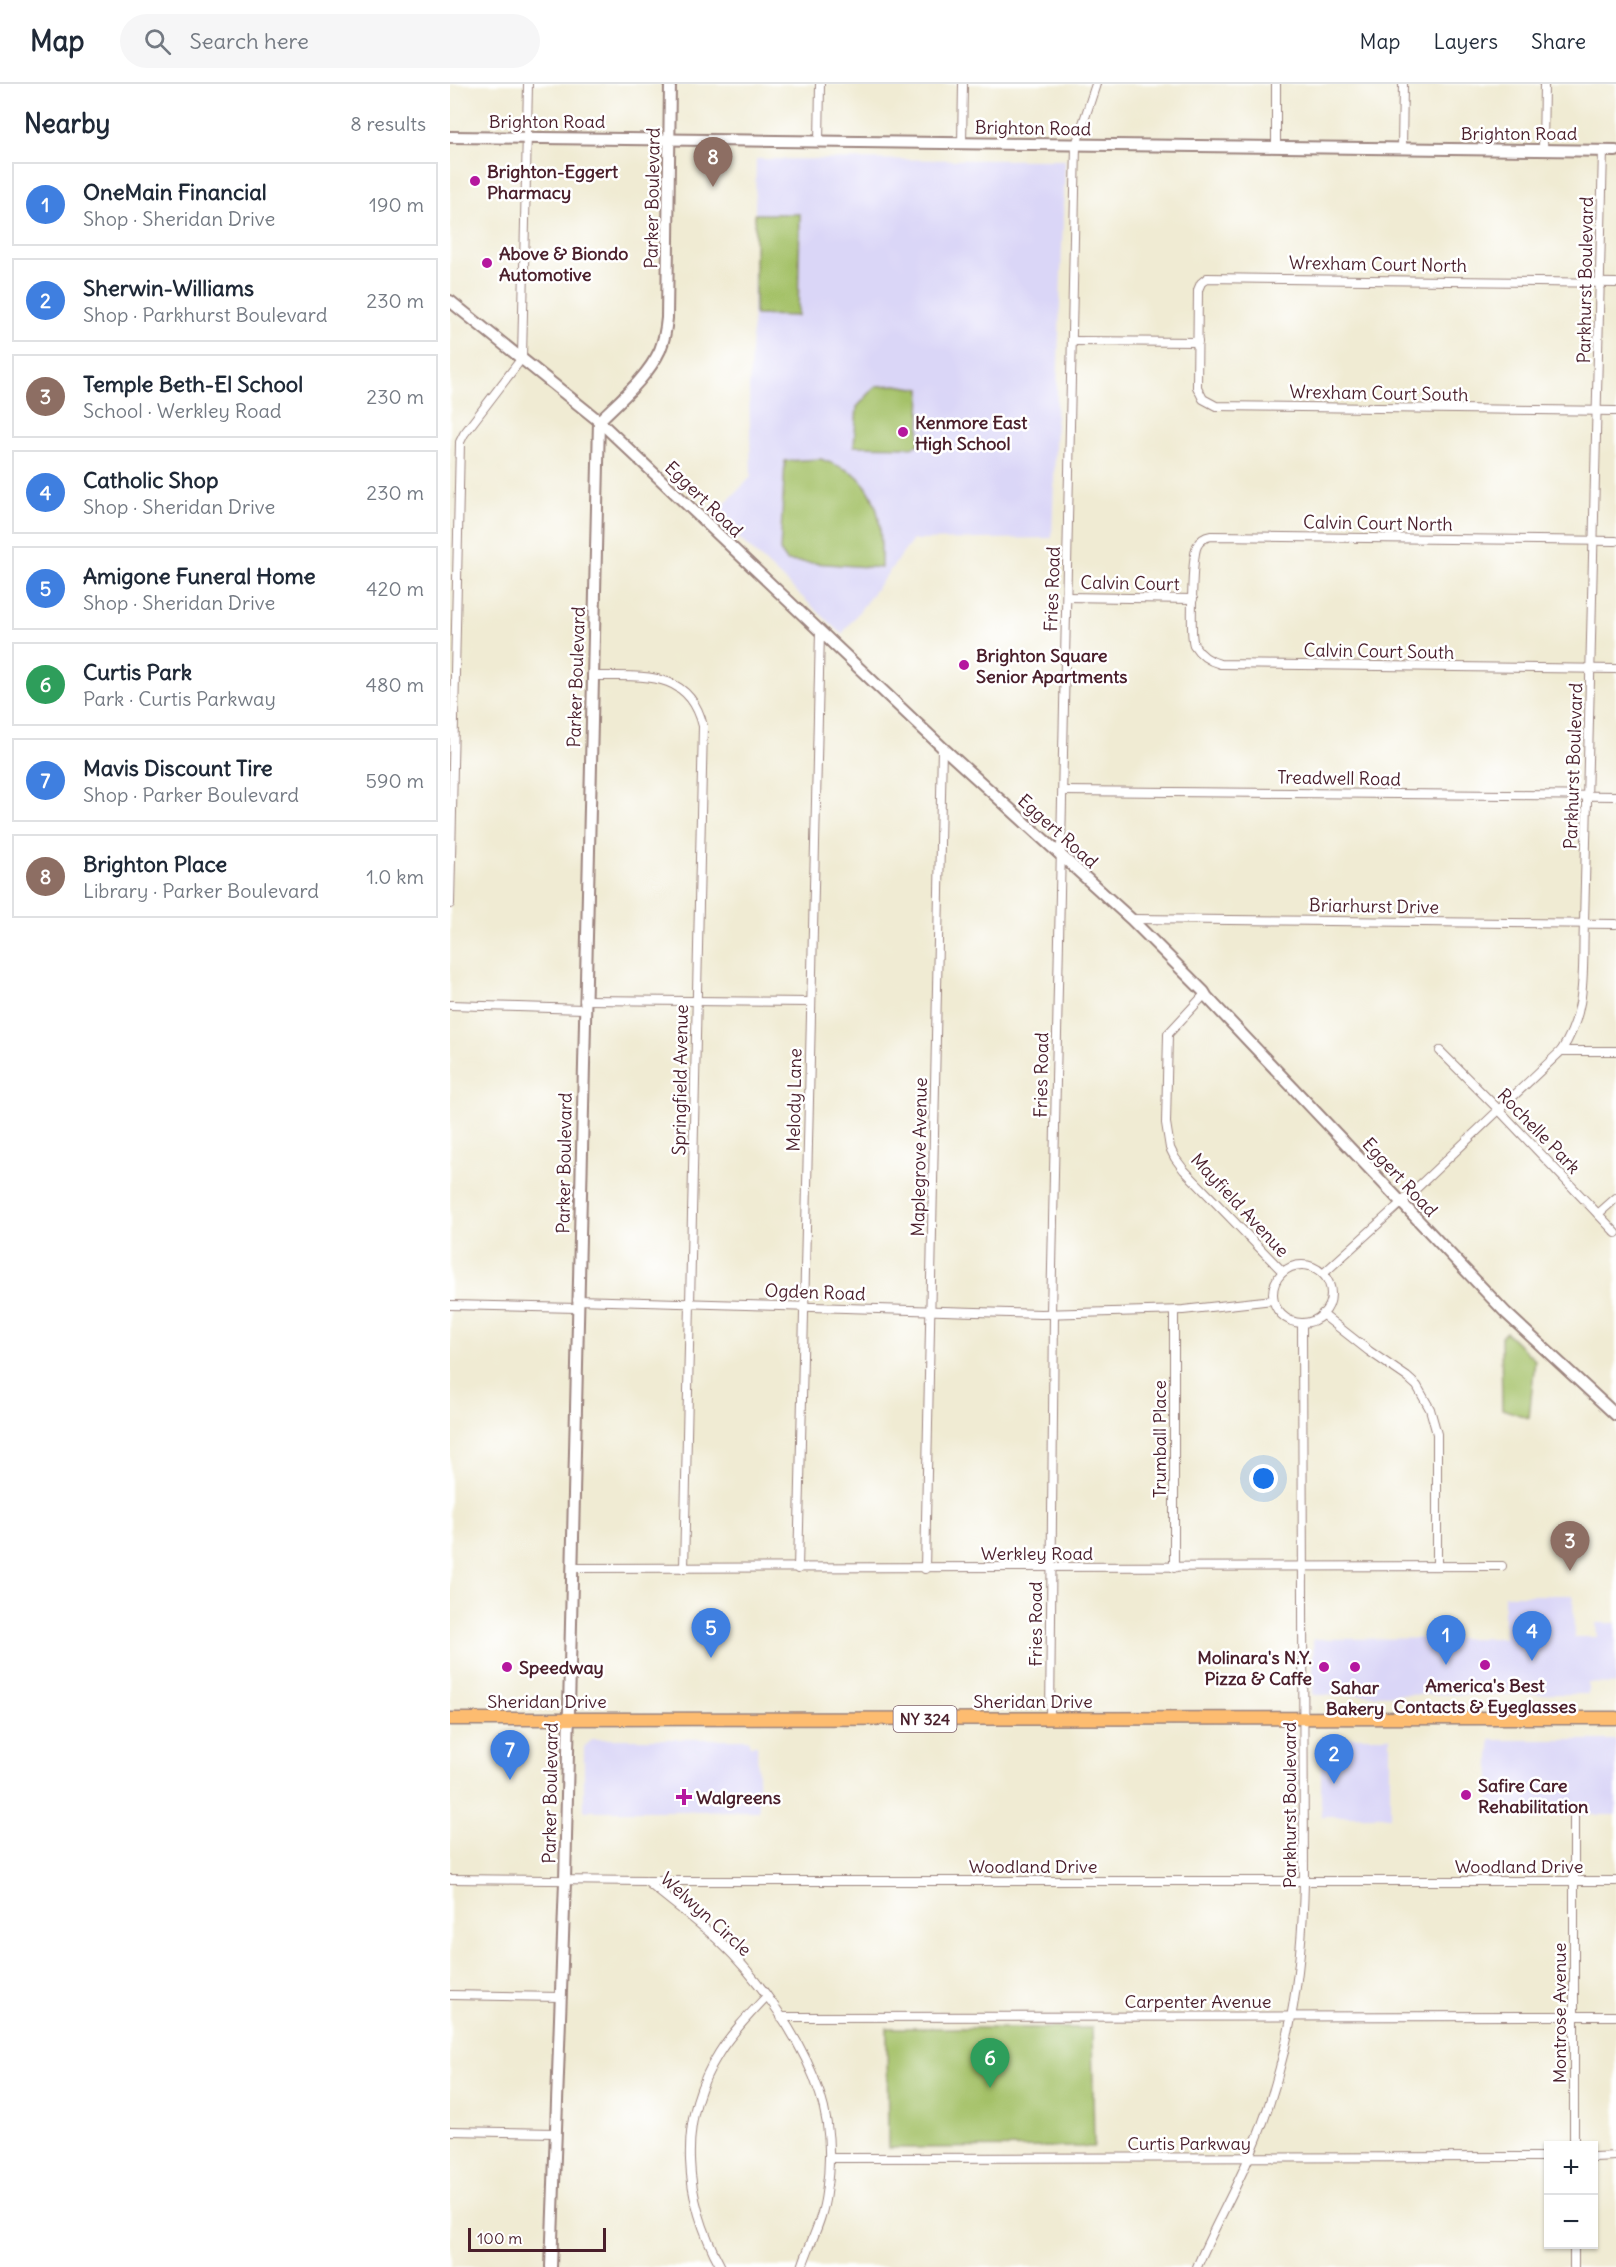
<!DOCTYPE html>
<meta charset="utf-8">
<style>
:root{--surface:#fff;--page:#f6f6f7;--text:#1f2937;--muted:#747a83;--line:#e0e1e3;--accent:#b5179e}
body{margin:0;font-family:Delius,sans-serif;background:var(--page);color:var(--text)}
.controls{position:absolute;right:18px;bottom:18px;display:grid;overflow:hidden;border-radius:0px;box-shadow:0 2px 4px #0004}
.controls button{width:54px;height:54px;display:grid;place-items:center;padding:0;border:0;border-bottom:2px solid var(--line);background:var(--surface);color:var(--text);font:30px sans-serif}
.scale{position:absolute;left:18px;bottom:15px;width:138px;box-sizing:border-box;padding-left:6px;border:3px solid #4a1f2b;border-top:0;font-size:16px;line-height:21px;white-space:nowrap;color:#4a1f2b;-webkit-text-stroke:4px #fff;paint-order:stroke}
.you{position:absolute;left:814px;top:1395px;width:21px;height:21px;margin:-15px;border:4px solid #fff;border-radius:50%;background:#1a73e8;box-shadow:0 0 0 9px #1a73e833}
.badge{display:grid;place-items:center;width:39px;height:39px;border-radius:50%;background:var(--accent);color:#fff;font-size:20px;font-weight:700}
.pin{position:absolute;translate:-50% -50px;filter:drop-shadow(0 2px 3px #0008)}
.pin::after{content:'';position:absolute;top:32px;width:21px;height:18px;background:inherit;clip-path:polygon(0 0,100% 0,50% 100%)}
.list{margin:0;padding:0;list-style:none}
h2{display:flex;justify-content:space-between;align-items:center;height:78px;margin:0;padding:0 24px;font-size:26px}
h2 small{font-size:20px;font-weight:400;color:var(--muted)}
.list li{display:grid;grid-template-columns:39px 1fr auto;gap:18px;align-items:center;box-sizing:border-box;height:84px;margin:0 12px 12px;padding:0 12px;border:2px solid var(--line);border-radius:0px}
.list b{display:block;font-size:22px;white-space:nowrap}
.list p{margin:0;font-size:20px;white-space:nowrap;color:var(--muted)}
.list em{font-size:20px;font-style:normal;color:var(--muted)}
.icon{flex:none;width:33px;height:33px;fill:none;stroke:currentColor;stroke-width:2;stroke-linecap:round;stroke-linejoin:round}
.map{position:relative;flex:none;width:1166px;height:2183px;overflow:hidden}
header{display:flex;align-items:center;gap:36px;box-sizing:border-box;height:84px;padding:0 30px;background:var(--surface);border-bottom:2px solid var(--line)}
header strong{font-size:28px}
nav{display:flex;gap:33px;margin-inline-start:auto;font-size:21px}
.search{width:420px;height:54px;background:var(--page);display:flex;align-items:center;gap:15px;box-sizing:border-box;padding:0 21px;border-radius:33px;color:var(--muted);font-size:22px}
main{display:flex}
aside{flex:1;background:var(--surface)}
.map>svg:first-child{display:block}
.built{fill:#dad6f7}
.green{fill:#a4c168;stroke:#77704a;stroke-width:1.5}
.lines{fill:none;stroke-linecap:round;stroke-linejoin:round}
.minor-casing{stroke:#9d857f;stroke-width:10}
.tertiary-casing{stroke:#9d857f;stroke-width:14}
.primary-casing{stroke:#9d857f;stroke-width:15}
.minor{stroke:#fff;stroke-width:8}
.tertiary{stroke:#fff;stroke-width:10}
.primary{stroke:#fdbc70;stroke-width:12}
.poi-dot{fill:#b5179e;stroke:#fff;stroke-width:2}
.labels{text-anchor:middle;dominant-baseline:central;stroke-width:5;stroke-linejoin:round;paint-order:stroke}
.shield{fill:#fff;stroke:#80626b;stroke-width:1.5}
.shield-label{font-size:16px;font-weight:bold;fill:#4a1f2b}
.street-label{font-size:18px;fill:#4a1f2b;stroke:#fff}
.poi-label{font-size:18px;font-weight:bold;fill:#4a1f2b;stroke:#fff;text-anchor:start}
</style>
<header>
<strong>Map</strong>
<div class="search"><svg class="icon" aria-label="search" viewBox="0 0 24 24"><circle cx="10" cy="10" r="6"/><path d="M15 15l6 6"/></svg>Search here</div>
<nav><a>Map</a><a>Layers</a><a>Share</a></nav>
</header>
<main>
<aside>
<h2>Nearby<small>8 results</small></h2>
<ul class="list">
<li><span class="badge" style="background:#3f7fe0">1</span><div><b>OneMain Financial</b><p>Shop · Sheridan Drive</p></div><em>190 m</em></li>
<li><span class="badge" style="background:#3f7fe0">2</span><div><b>Sherwin-Williams</b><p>Shop · Parkhurst Boulevard</p></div><em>230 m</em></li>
<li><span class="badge" style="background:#8d6e63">3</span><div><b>Temple Beth-El School</b><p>School · Werkley Road</p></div><em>230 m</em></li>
<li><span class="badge" style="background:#3f7fe0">4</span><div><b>Catholic Shop</b><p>Shop · Sheridan Drive</p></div><em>230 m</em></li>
<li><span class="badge" style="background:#3f7fe0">5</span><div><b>Amigone Funeral Home</b><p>Shop · Sheridan Drive</p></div><em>420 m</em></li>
<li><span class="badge" style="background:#2e9e5b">6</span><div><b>Curtis Park</b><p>Park · Curtis Parkway</p></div><em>480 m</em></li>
<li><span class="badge" style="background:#3f7fe0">7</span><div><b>Mavis Discount Tire</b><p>Shop · Parker Boulevard</p></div><em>590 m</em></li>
<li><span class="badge" style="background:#8d6e63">8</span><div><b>Brighton Place</b><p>Library · Parker Boulevard</p></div><em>1.0 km</em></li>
</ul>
</aside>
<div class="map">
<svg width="1166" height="2183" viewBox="0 0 1166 2183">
<rect width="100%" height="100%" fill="#fff"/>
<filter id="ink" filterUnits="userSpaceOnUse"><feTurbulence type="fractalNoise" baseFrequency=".0167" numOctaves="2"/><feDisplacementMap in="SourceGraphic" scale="12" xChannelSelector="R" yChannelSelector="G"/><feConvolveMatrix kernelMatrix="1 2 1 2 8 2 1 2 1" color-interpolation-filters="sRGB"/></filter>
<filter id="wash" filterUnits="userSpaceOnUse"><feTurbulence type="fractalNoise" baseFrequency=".008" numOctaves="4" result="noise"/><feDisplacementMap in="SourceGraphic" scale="24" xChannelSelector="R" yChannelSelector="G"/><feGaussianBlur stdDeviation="1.35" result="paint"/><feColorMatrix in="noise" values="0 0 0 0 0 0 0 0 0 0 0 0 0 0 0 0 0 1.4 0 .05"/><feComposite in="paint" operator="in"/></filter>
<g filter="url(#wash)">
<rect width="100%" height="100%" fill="#f0ebd3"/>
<!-- built -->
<g class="built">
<polygon points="306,75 615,76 602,454 463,456 392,550 264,431 301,393 299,304 303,232"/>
<polygon points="1054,1511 1123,1511 1124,1553 1147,1553 1146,1539 1166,1539 1166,1600 1138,1599 1138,1610 863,1611 863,1555 1054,1554"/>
<rect x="871" y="1653" width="69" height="79"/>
<polygon points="143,1655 298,1655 300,1661 307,1661 309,1727 134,1727 134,1663"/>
<rect x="1040" y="1656" width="126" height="75"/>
</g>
<!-- green -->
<g class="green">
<polygon points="305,130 350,130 348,232 305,231"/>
<polygon points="446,301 471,305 469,360 462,363 404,362 407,323 426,302"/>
<path d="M 371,375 C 382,380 401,385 409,394 C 433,418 431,452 431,484 L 337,477 L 330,467 L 335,377 Z"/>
<polygon points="1056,1248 1085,1276 1079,1334 1052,1325 1051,1253"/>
<polygon points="437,1944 642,1944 644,2063 438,2064"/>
</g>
</g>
<g filter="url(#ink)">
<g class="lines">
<!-- minor casing -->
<g class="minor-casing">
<g id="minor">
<polyline points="369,58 370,0"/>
<polyline points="512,60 513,0"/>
<polyline points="826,63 826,0"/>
<polyline points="952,65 953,0"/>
<polyline points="1093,66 1094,0"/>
<polyline points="1166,199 757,194 751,199 748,206 747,303 753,315 766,322 1166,327"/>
<polyline points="622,257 748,258"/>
<path d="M 1166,457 L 761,452 C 755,453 750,456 747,462 C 742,472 740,551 744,561 C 750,571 759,577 770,580 L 1166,585"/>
<polyline points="617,513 743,515"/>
<path d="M 142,592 C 190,593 239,584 253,642 L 234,1485"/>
<polyline points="613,707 1166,712"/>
<polyline points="0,820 10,358 14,350 72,274 78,0"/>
<polyline points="681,835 1166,840"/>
<polyline points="755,910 718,950 716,1039 720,1064 725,1074 734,1086 833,1188"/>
<polyline points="134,916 361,918"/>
<polyline points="0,921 134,925"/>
<polyline points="990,967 1049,1026 1166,1149"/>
<polyline points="1111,967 1166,967"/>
<polyline points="1148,1130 1166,1114"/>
<circle cx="852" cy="1210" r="29"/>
<path d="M 873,1190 L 951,1119 L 1111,967 C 1138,927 1132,885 1134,839 L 1153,66"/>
<polyline points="127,1216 591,1230 733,1226 823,1216"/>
<polyline points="0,1221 127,1224"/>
<polyline points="724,1227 724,1484"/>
<polyline points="601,1230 626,61 646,0"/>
<polyline points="872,1230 919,1267 957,1293 967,1302 980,1325 987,1350 987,1482"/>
<polyline points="122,1484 1052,1482"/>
<polyline points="348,1485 370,547"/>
<polyline points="475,1485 492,663"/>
<polyline points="600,1635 604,1230"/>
<polyline points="0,1795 196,1797 1166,1797"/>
<path d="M 196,1797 C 219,1816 244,1834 267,1855 C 309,1894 352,1955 370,2010 C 380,2041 381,2077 376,2109 C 373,2136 360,2158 352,2183"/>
<polyline points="0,1911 111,1913"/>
<polyline points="331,1933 1166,1932"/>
<polyline points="0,2047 106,2049"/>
<polyline points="1124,2062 1124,1734"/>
<polyline points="1144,2073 1166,2072"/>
<polyline points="379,2074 1098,2073"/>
<polyline points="1124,2160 1124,2183"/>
<path d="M 271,2183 C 234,2115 226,2037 269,1969 C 282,1948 300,1930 316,1913"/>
<path d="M 747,2183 C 763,2145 784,2109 800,2071 C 838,1983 852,1892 854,1798 L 852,1239"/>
</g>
</g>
<!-- tertiary casing -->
<g class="tertiary-casing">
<g id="tertiary">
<polyline points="0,53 1166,67"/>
<polyline points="0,217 149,337 492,663 681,835 754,908 757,913 1056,1229 1166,1331"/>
<path d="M 101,2183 L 115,1797 L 149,337 C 170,316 197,294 210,266 C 214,256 216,245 217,234 L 220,0"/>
</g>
</g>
<!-- primary casing -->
<g class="primary-casing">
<polyline id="primary" points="0,1635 1166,1634"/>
</g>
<!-- minor -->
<use href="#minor" class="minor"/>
<!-- tertiary -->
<use href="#tertiary" class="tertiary"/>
<!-- primary -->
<use href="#primary" class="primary"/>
</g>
</g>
<!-- markers -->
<g class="poi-dot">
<circle cx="25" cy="97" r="6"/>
<circle cx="37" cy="179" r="6"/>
<circle cx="453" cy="348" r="6"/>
<circle cx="514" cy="581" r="6"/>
<circle cx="1035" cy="1581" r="6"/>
<circle cx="57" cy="1583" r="6"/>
<circle cx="874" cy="1583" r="6"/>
<circle cx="905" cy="1583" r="6"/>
<circle cx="1016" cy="1711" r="6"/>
<path d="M231 1704h6v6h6v6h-6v6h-6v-6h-6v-6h6z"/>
</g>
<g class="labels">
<!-- shield labels -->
<rect class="shield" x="443.5" y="1622" width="63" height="26" rx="4.5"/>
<g class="shield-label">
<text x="475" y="1635">NY 324</text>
</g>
<!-- street labels -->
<g class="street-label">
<text x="97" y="37">Brighton Road</text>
<text transform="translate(583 44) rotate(1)">Brighton Road</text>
<text x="1069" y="49">Brighton Road</text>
<text transform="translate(202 114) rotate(-89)">Parker Boulevard</text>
<text transform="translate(928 180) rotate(1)">Wrexham Court North</text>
<text transform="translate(1135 196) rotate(-89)">Parkhurst Boulevard</text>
<text transform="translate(929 309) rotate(1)">Wrexham Court South</text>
<text transform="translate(254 415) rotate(44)">Eggert Road</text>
<text transform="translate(928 439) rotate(1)">Calvin Court North</text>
<text transform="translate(680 499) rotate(1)">Calvin Court</text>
<text transform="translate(602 505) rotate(-88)">Fries Road</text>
<text transform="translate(929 567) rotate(1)">Calvin Court South</text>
<text transform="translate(126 593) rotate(-88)">Parker Boulevard</text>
<text transform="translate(1123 682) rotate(-88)">Parkhurst Boulevard</text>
<text transform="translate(889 694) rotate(1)">Treadwell Road</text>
<text transform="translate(608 747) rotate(42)">Eggert Road</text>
<text transform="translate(924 822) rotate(1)">Briarhurst Drive</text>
<text transform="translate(591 991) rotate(-89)">Fries Road</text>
<text transform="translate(230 996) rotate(-89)">Springfield Avenue</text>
<text transform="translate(344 1016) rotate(-89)">Melody Lane</text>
<text transform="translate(1089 1047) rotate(46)">Rochelle Park</text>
<text transform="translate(469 1073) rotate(-89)">Maplegrove Avenue</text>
<text transform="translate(114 1079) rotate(-89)">Parker Boulevard</text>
<text transform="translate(950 1093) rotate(47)">Eggert Road</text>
<text transform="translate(790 1121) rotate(47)">Mayfield Avenue</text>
<text transform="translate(365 1208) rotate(2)">Ogden Road</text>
<text transform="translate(709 1355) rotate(-90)">Trumball Place</text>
<text x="587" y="1469">Werkley Road</text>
<text transform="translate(585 1540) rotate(-90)">Fries Road</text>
<text x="97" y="1617">Sheridan Drive</text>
<text x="583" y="1617">Sheridan Drive</text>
<text transform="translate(100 1709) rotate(-89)">Parker Boulevard</text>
<text transform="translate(839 1721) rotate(-90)">Parkhurst Boulevard</text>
<text x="583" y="1782">Woodland Drive</text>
<text x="1069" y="1782">Woodland Drive</text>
<text transform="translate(256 1830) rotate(42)">Welwyn Circle</text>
<text x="748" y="1917">Carpenter Avenue</text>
<text transform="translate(1109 1929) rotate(-90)">Montrose Avenue</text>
<text x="739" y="2059">Curtis Parkway</text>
</g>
<!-- poi labels -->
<g class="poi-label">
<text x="37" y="87">Brighton-Eggert<tspan x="37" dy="21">Pharmacy</tspan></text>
<text x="49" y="169">Above &amp; Biondo<tspan x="49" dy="21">Automotive</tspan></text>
<text x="465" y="338">Kenmore East<tspan x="465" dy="21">High School</tspan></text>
<text x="526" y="571">Brighton Square<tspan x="526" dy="21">Senior Apartments</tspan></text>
<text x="862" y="1573" text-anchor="end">Molinara's N.Y.<tspan x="862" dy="21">Pizza &amp; Caffe</tspan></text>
<text x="69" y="1583">Speedway</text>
<text x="1035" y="1601" text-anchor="middle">America's Best<tspan x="1035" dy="21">Contacts &amp; Eyeglasses</tspan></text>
<text x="905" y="1603" text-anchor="middle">Sahar<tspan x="905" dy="21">Bakery</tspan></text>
<text x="1028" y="1701">Safire Care<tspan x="1028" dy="21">Rehabilitation</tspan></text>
<text x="246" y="1713">Walgreens</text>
</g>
</g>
</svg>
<div class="controls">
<button>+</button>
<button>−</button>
</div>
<div class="scale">100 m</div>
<div class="you"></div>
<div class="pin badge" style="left:996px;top:1581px;background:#3f7fe0">1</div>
<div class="pin badge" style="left:884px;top:1700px;background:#3f7fe0">2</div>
<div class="pin badge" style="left:1120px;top:1487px;background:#8d6e63">3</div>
<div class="pin badge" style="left:1082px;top:1577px;background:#3f7fe0">4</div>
<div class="pin badge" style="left:261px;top:1574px;background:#3f7fe0">5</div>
<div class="pin badge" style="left:540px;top:2004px;background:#2e9e5b">6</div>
<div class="pin badge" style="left:60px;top:1696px;background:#3f7fe0">7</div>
<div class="pin badge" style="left:263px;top:103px;background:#8d6e63">8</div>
</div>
</main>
